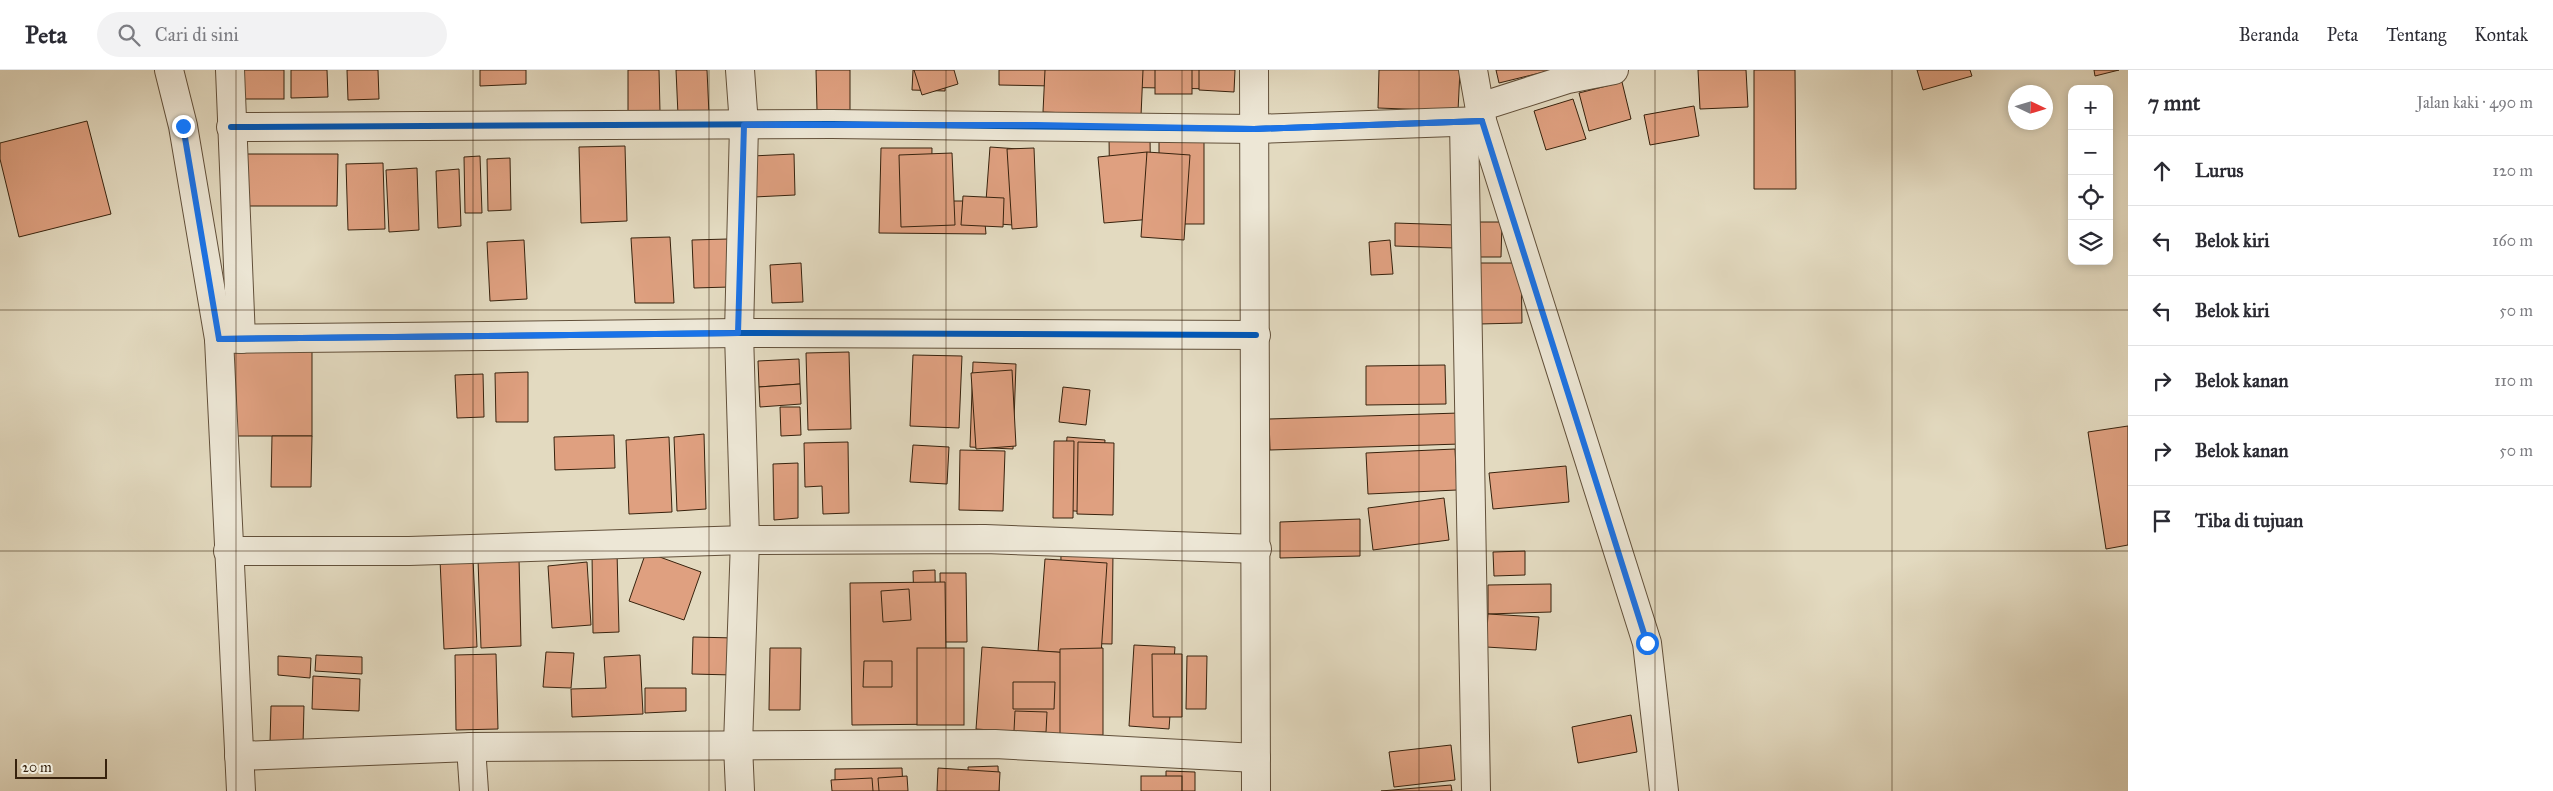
<!DOCTYPE html>
<html lang="id">
<meta charset="utf-8">
<style>
:root{--surface:#fff;--page:#f2f2f3;--text:#2b2b33;--muted:#7c7c81;--line:#e1e1e2}
body{margin:0;font-family:"IM FELL Great Primer",serif;background:var(--page);color:var(--text)}
.controls{position:absolute;right:15px;top:15px;display:grid;overflow:hidden;border-radius:10px;box-shadow:0 2px 8px #0003}
.controls button{width:45px;height:45px;display:grid;place-items:center;padding:0;border:0;border-bottom:1px solid var(--line);background:var(--surface);color:var(--text);font:25px sans-serif}
.compass{position:absolute;left:2008px;top:15px;width:45px;height:45px;border-radius:50%;background:var(--surface);box-shadow:0 2px 8px #0003;rotate:94deg}
.scale{position:absolute;left:15px;bottom:12px;width:92px;box-sizing:border-box;padding-left:5px;border:2px solid #37220d;border-top:0;font-size:14px;line-height:18px;white-space:nowrap;color:#37220d;-webkit-text-stroke:4px #ede7d6;paint-order:stroke}
.stop{position:absolute;width:15px;height:15px;margin:-11px;border:4px solid #1a73e8;border-radius:50%;background:#fff}
.stop.end{background:#1a73e8;border-color:#fff;box-shadow:0 1px 5px #0008}
.list{margin:0;padding:0;list-style:none}
h2{display:flex;justify-content:space-between;align-items:center;height:65px;margin:0;padding:0 20px;font-size:21px}
h2 small{font-size:16px;font-weight:400;color:var(--muted)}
.list li{display:grid;grid-template-columns:32px 1fr auto;gap:15px;align-items:center;box-sizing:border-box;height:70px;padding:0 20px;border-top:1px solid var(--line)}
.list b{display:block;font-size:19px;white-space:nowrap}
.list em{font-size:16px;font-style:normal;color:var(--muted)}
.icon{flex:none;width:28px;height:28px;fill:none;stroke:currentColor;stroke-width:2;stroke-linecap:round;stroke-linejoin:round}
.map{position:relative;flex:none;width:2128px;height:721px;overflow:hidden}
header{display:flex;align-items:center;gap:30px;box-sizing:border-box;height:70px;padding:0 25px;background:var(--surface);border-bottom:1px solid var(--line)}
header strong{font-size:24px}
nav{display:flex;gap:28px;margin-inline-start:auto;font-size:18px}
.search{width:350px;height:45px;background:var(--page);display:flex;align-items:center;gap:12px;box-sizing:border-box;padding:0 18px;border-radius:28px;color:var(--muted);font-size:19px}
main{display:flex}
aside{flex:1;background:var(--surface)}
.map>svg:first-child{display:block}
.building{fill:#dfa080;stroke:#37220d}
.lines{fill:none;stroke-linecap:round;stroke-linejoin:round}
.minor-casing{stroke:#62503a;stroke-width:30}
.minor{stroke:#ede7d6;stroke-width:28}
.cycleway-casing{stroke:#ede7d6;stroke-width:9}
.cycleway{stroke:#0057b8;stroke-width:6}
.route{stroke:#1a73e8;stroke-width:6}
.grid{fill:none;stroke:#37220d;stroke-width:1;stroke-opacity:0.55}
</style>
<header>
<strong>Peta</strong>
<div class="search"><svg class="icon" aria-label="search" viewBox="0 0 24 24"><circle cx="10" cy="10" r="6"/><path d="M15 15l6 6"/></svg>Cari di sini</div>
<nav><a>Beranda</a><a>Peta</a><a>Tentang</a><a>Kontak</a></nav>
</header>
<main>
<div class="map">
<svg width="2128" height="721" viewBox="0 0 2128 721">
<rect width="100%" height="100%" fill="#e3dac0"/>
<filter id="stains"><feTurbulence type="fractalNoise" baseFrequency=".004" numOctaves="4"/><feColorMatrix values="0 0 0 0 .2 0 0 0 0 .09 0 0 0 0 .02 0 0 0 .5 -.17"/></filter>
<radialGradient id="worn" r=".72"><stop offset=".6" stop-color="#630" stop-opacity="0"/><stop offset="1" stop-color="#630" stop-opacity=".3"/></radialGradient>
<!-- building -->
<g class="building">
<rect x="236" y="0" width="48" height="29"/>
<polygon points="291,0 327,0 328,27 291,28"/>
<polygon points="347,0 378,0 379,29 348,30"/>
<polygon points="480,0 526,0 526,14 480,16"/>
<polygon points="628,0 659,0 660,42 628,42"/>
<polygon points="676,0 707,0 709,44 678,45"/>
<polygon points="816,0 850,0 850,40 817,40"/>
<polygon points="913,0 946,0 945,21 912,20"/>
<polygon points="914,0 954,0 958,14 922,25"/>
<polygon points="999,0 1216,0 1216,19 999,15"/>
<polygon points="1045,0 1143,0 1141,46 1043,42"/>
<rect x="1155" y="0" width="37" height="24"/>
<polygon points="1199,0 1235,0 1234,22 1199,20"/>
<polygon points="1379,0 1460,0 1458,41 1378,38"/>
<polygon points="1496,0 1548,0 1548,1 1499,13"/>
<polygon points="1698,0 1746,0 1748,37 1700,39"/>
<polygon points="1754,0 1795,0 1796,119 1754,119"/>
<polygon points="1917,0 1970,0 1972,6 1923,20"/>
<polygon points="2094,0 2119,0 2095,6"/>
<polygon points="1622,12 1631,49 1589,61 1579,23"/>
<polygon points="1573,29 1586,69 1546,80 1534,41"/>
<polygon points="1694,36 1699,66 1650,75 1644,45"/>
<polygon points="87,51 111,144 19,167 0,89 0,73"/>
<polygon points="1109,66 1150,66 1151,147 1110,147"/>
<rect x="1159" y="67" width="45" height="87"/>
<polygon points="625,76 627,151 581,153 579,77"/>
<polygon points="990,77 1033,80 1027,156 985,153 986,164 879,163 881,78 932,78 931,131 986,131"/>
<polygon points="1034,78 1037,157 1012,159 1007,79"/>
<polygon points="1147,82 1153,149 1104,153 1098,87"/>
<polygon points="1147,82 1190,85 1184,170 1141,167"/>
<polygon points="952,83 955,155 901,157 899,85"/>
<polygon points="245,84 338,84 337,136 244,136"/>
<polygon points="794,84 795,125 754,127 752,86"/>
<polygon points="480,86 482,143 465,143 464,87"/>
<polygon points="510,88 511,140 488,141 487,89"/>
<polygon points="383,93 385,159 348,160 346,94"/>
<polygon points="417,98 419,160 389,162 386,100"/>
<polygon points="459,99 461,156 438,158 436,101"/>
<polygon points="963,126 1004,128 1003,157 961,155"/>
<polygon points="1479,152 1502,152 1501,187 1478,187"/>
<polygon points="1395,153 1456,155 1455,178 1395,176"/>
<polygon points="670,167 674,233 635,233 631,168"/>
<polygon points="728,169 730,217 694,218 692,170"/>
<polygon points="524,170 527,229 490,231 487,172"/>
<polygon points="1390,170 1393,204 1371,205 1369,172"/>
<polygon points="801,193 803,232 772,233 770,195"/>
<polygon points="1477,193 1521,193 1522,253 1479,254"/>
<rect x="230" y="281" width="82" height="85"/>
<polygon points="849,282 851,359 808,360 806,283"/>
<polygon points="913,285 962,286 959,358 910,356"/>
<polygon points="799,289 800,314 759,317 758,291"/>
<polygon points="973,292 1016,294 1013,379 970,377"/>
<polygon points="1445,295 1446,334 1366,335 1366,296"/>
<polygon points="1012,300 1016,376 976,379 971,303"/>
<polygon points="528,302 528,352 496,352 495,303"/>
<polygon points="483,304 484,347 457,348 455,305"/>
<polygon points="800,314 801,334 760,337 759,317"/>
<polygon points="1063,317 1090,320 1086,355 1059,352"/>
<polygon points="780,337 800,337 801,365 781,366"/>
<polygon points="1459,343 1460,374 1270,380 1269,349"/>
<polygon points="2128,356 2128,475 2106,479 2088,362"/>
<polygon points="704,364 706,439 677,441 674,367"/>
<polygon points="614,365 615,398 555,400 554,367"/>
<polygon points="272,366 312,366 311,417 271,417"/>
<polygon points="669,367 672,442 629,444 626,370"/>
<polygon points="1067,367 1105,370 1100,443 1062,440"/>
<polygon points="1054,371 1074,371 1073,448 1053,448"/>
<polygon points="848,372 849,443 823,444 822,416 805,417 804,373"/>
<polygon points="1078,372 1114,373 1113,445 1077,444"/>
<polygon points="913,375 949,377 947,414 910,412"/>
<polygon points="1455,379 1457,420 1368,424 1366,383"/>
<polygon points="960,380 1005,381 1003,441 959,440"/>
<polygon points="798,393 798,448 774,450 773,394"/>
<polygon points="1566,396 1569,432 1493,439 1489,403"/>
<polygon points="1444,428 1449,470 1373,480 1368,438"/>
<polygon points="1360,449 1360,486 1280,488 1280,452"/>
<polygon points="1525,481 1525,505 1494,506 1493,482"/>
<polygon points="617,482 619,562 593,563 592,483"/>
<polygon points="646,482 701,502 684,550 629,531"/>
<polygon points="1061,482 1113,482 1112,574 1060,573"/>
<polygon points="519,488 521,576 481,578 478,489"/>
<polygon points="473,489 477,577 444,579 440,490"/>
<polygon points="1045,489 1107,493 1101,585 1038,581"/>
<polygon points="587,492 591,555 552,558 548,496"/>
<polygon points="935,500 936,571 915,572 913,501"/>
<polygon points="940,503 966,503 967,572 941,572"/>
<polygon points="945,512 947,654 852,655 850,513"/>
<polygon points="1551,514 1551,542 1488,544 1488,515"/>
<polygon points="909,519 911,550 883,552 881,521"/>
<polygon points="1488,544 1539,547 1536,580 1486,577"/>
<polygon points="693,567 735,568 733,605 692,604"/>
<polygon points="1134,575 1175,577 1169,659 1129,656"/>
<polygon points="982,577 1101,585 1095,667 976,659"/>
<polygon points="770,578 801,578 800,640 769,640"/>
<rect x="917" y="578" width="47" height="77"/>
<polygon points="1103,578 1103,665 1060,665 1060,579"/>
<polygon points="546,582 574,583 571,618 543,617"/>
<polygon points="496,584 498,659 456,660 455,585"/>
<polygon points="1152,584 1182,584 1182,647 1153,647"/>
<polygon points="316,585 362,587 362,604 315,601"/>
<polygon points="640,585 643,644 572,647 571,619 606,618 604,587"/>
<polygon points="278,586 311,588 310,608 278,605"/>
<polygon points="1187,586 1207,586 1206,639 1186,639"/>
<polygon points="864,591 892,591 892,617 863,617"/>
<polygon points="313,606 360,609 359,641 312,639"/>
<polygon points="1013,612 1055,612 1054,639 1013,639"/>
<polygon points="645,618 686,618 686,641 645,643"/>
<polygon points="271,636 304,636 303,674 270,673"/>
<polygon points="1015,641 1047,642 1046,662 1014,661"/>
<polygon points="1631,645 1637,682 1578,693 1572,657"/>
<polygon points="1451,675 1455,710 1394,717 1389,682"/>
<polygon points="998,696 999,721 969,721 968,697"/>
<polygon points="902,698 903,721 835,721 835,699"/>
<polygon points="938,698 1000,702 999,721 937,721"/>
<polygon points="1166,701 1195,702 1195,721 1166,721"/>
<polygon points="907,706 908,721 879,721 878,708"/>
<rect x="1141" y="706" width="41" height="15"/>
<polygon points="872,708 873,721 832,721 831,710"/>
<polygon points="1451,715 1452,721 1381,721"/>
</g>
<g class="lines">
<!-- minor casing -->
<g class="minor-casing">
<g id="minor">
<polyline points="169,0 183,56 219,269 241,721"/>
<polyline points="230,0 241,269"/>
<polyline points="740,0 744,55 739,263 745,470 738,675 740,721"/>
<polyline points="1254,0 1256,721"/>
<polyline points="1473,0 1482,51 1647,573 1664,721"/>
<polyline points="1480,37 1568,9 1614,0"/>
<polyline points="1464,52 1476,721"/>
<polyline points="231,57 832,54 1254,59 1482,51"/>
<polyline points="219,269 739,263 1256,265"/>
<polyline points="228,481 409,481 745,470 985,469 1257,479"/>
<polyline points="471,677 474,721"/>
<polyline points="239,686 471,677 995,674 1256,688"/>
</g>
</g>
<!-- minor -->
<use href="#minor" class="minor"/>
<!-- cycleway casing -->
<g class="cycleway-casing">
<g id="cycleway">
<polyline points="231,57 832,54 1254,59 1482,51"/>
<polyline points="219,269 739,263 1256,265"/>
</g>
</g>
<!-- cycleway -->
<use href="#cycleway" class="cycleway"/>
</g>
<g class="lines">
<!-- route -->
<polyline class="route" points="183,56 219,269 738,263 744,55 1036,55 1254,59 1482,51 1647,573"/>
</g>
<!-- grid -->
<path class="grid" d="M 236,0 L 236,721M 473,0 L 473,721M 709,0 L 709,721M 946,0 L 946,721M 1182,0 L 1182,721M 1419,0 L 1419,721M 1655,0 L 1655,721M 1892,0 L 1892,721M 0,240 L 2128,240M 0,481 L 2128,481"/>
<rect width="100%" height="100%" filter="url(#stains)"/>
<rect width="100%" height="100%" fill="url(#worn)"/>
</svg>
<div class="controls">
<button>+</button>
<button>−</button>
<button><svg class="icon" aria-label="locate" viewBox="0 0 24 24"><circle cx="12" cy="12" r="6"/><path d="M12 2v4M12 18v4M2 12h4M18 12h4"/></svg></button>
<button><svg class="icon" aria-label="layers" viewBox="0 0 24 24"><path d="M12 4l9 5-9 5-9-5zM3 14l9 5 9-5"/></svg></button>
</div>
<svg class="compass" viewBox="-18 -18 36 36"><path d="M0-13l5 13h-10z" fill="#e53935"/><path d="M0 13l5-13h-10z" fill="#7c7c81"/></svg>
<div class="scale">20 m</div>
<div class="stop" style="left:1647px;top:573px"></div>
<div class="stop end" style="left:183px;top:56px"></div>
</div>
<aside>
<h2>7 mnt<small>Jalan kaki · 490 m</small></h2>
<ul class="list">
<li><svg class="icon" aria-label="ahead" viewBox="0 0 24 24"><path d="M12 20V5M6 11l6-6 6 6"/></svg><div><b>Lurus</b></div><em>120 m</em></li>
<li><svg class="icon" aria-label="left" viewBox="0 0 24 24"><path d="M17 20v-9H6M10 6l-5 5 5 5"/></svg><div><b>Belok kiri</b></div><em>160 m</em></li>
<li><svg class="icon" aria-label="left" viewBox="0 0 24 24"><path d="M17 20v-9H6M10 6l-5 5 5 5"/></svg><div><b>Belok kiri</b></div><em>50 m</em></li>
<li><svg class="icon" aria-label="right" viewBox="0 0 24 24"><path d="M7 20v-9h11M14 6l5 5-5 5"/></svg><div><b>Belok kanan</b></div><em>110 m</em></li>
<li><svg class="icon" aria-label="right" viewBox="0 0 24 24"><path d="M7 20v-9h11M14 6l5 5-5 5"/></svg><div><b>Belok kanan</b></div><em>50 m</em></li>
<li><svg class="icon" aria-label="arrive" viewBox="0 0 24 24"><path d="M6 21V4h12l-3 4 3 4H6"/></svg><div><b>Tiba di tujuan</b></div></li>
</ul>
</aside>
</main>
